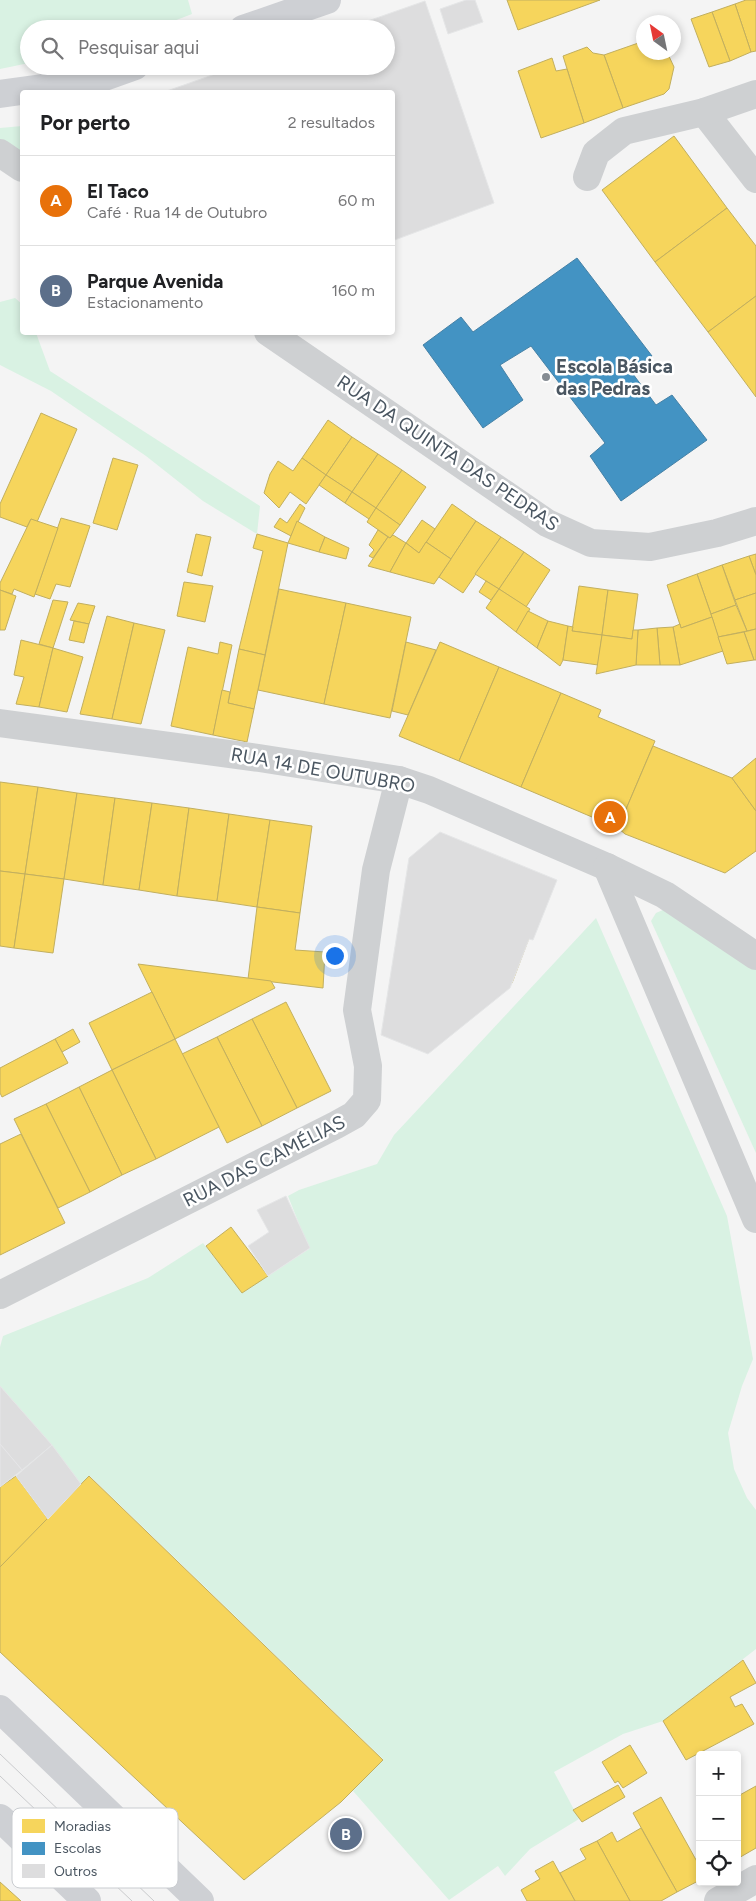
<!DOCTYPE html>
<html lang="pt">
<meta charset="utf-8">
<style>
:root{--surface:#fff;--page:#f6f6f6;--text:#202124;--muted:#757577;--line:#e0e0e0;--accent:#ea580c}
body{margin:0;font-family:Figtree,sans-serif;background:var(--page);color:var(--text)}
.controls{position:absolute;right:15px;bottom:15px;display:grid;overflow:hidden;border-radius:5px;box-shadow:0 2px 8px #0003}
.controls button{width:45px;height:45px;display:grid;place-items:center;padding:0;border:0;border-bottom:1px solid var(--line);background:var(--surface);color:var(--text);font:25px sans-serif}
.compass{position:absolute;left:636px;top:15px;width:45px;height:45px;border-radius:50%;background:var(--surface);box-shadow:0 2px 8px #0003;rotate:327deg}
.you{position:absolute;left:334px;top:955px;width:18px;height:18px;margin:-12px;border:4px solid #fff;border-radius:50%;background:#1a73e8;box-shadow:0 0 0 8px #1a73e833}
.badge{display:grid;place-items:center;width:32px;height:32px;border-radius:50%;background:var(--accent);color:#fff;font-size:16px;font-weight:700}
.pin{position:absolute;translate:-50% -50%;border:2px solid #fff;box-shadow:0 1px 5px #0006}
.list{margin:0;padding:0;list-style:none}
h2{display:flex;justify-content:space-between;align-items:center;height:65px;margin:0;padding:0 20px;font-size:21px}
h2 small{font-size:16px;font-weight:400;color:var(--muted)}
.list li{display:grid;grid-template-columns:32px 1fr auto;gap:15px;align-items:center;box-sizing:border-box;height:90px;padding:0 20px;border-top:1px solid var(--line)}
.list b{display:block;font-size:19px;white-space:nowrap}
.list p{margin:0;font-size:16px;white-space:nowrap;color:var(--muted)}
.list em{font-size:16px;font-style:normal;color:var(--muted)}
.icon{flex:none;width:28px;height:28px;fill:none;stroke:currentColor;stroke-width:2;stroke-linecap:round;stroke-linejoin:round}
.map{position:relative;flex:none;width:756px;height:1901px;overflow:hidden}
.search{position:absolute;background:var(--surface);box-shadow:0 2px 8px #0003;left:20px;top:20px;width:375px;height:55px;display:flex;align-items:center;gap:12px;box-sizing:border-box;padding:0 18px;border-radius:28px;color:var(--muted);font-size:19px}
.panel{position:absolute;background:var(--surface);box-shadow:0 2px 8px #0003;left:20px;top:90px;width:375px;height:245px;border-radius:5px}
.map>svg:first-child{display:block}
.green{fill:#d9f2e3}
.homes{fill:#f6d55c;stroke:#c2af5e}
.schools{fill:#4393c3;stroke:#4581a6}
.building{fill:#ddddde;stroke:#e5e6e7}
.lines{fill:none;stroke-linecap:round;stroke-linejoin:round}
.street{stroke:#ced0d2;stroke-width:28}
.secondary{stroke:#ced0d4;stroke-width:28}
.tram{stroke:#c9cacc;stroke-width:1}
.poi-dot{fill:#868d94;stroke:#fff;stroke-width:2}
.labels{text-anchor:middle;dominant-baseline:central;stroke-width:5;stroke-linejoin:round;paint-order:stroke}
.poi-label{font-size:19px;font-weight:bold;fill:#4a5661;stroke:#fff;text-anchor:start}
.street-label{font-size:19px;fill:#4a5661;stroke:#fff}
.key{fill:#fff;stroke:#c9ccd0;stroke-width:1}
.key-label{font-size:14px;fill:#4a5661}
</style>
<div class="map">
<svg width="756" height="1901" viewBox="0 0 756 1901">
<rect width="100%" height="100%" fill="#f4f4f4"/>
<!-- green -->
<g class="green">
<polygon points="0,0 188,0 192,14 153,29 29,29 29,63 0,69"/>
<polygon points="22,126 22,155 0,140 0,128"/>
<polygon points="15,298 22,304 22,332 36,333 50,371 260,506 257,534 203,501 146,456 51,391 0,365 0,302"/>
<polygon points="665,909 756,970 756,1153 651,921 656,913"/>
<polygon points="596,918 727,1216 753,1359 742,1386 728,1433 734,1469 747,1498 756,1510 756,1649 663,1721 623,1734 554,1772 579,1819 530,1849 505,1876 498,1866 449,1900 353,1791 383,1759 90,1476 81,1484 51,1445 0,1386 0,1347 3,1336 148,1278 203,1243 242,1293 309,1249 288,1196 299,1190 377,1164 394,1135"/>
</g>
<!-- homes -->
<g class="homes">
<polygon points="507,0 600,0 518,30"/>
<polygon points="746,0 756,0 756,51 751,52 735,4"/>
<polygon points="735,4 751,52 730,61 712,12"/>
<polygon points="712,12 730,61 709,67 691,19"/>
<polygon points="644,41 644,52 667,52 674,67 669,89 664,94 623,108 604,55"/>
<polygon points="587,47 593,53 604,55 623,108 584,123 563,56"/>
<polygon points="552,58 556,71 567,69 584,123 541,138 518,71"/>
<polygon points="674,136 727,208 655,262 602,190"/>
<polygon points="727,208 756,246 756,296 708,332 655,262"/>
<polygon points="756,296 756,397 708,332"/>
<polygon points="41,413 77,429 37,522 31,519 27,527 0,517 0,504"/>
<polygon points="328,420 352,437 326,475 302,458"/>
<polygon points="352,437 378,454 352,492 326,475"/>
<polygon points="378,454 402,470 376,508 352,492"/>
<polygon points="113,458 138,465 117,530 93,523"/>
<polygon points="302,458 326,475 306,504 290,492 279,508 264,493 270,474 278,461 293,471"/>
<polygon points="402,470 426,487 400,525 376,508"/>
<polygon points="326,475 352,492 345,503 319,485"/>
<polygon points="352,492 376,508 369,519 345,503"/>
<polygon points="300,504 305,508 291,536 274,527 280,518 287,523"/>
<polygon points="452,504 476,521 451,559 426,542"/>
<polygon points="376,508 400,525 390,538 367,522"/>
<polygon points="61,518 90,526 70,587 56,584 50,599 35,594"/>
<polygon points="31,519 58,528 34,597 14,589 12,594 0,590 0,583"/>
<polygon points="422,520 435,529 419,553 406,543"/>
<polygon points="297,521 325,537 319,552 288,543"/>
<polygon points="476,521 501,537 463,593 439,577"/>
<polygon points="378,530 388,537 373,558 369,556 374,550 369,545"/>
<polygon points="196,534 211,537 202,576 187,572"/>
<polygon points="257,534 288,543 265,655 239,649 263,551 253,548"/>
<polygon points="393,535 406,543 390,572 368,566 388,537 390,538"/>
<polygon points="325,537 349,548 346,559 319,552"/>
<polygon points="501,537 524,552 499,589 475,574"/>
<polygon points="426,542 451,559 434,584 390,572 406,543 419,553"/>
<polygon points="524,552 550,570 526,607 499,589"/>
<polygon points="756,554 756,575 749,556"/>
<polygon points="749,556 756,575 756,593 735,600 722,565"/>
<polygon points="722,565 736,605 711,614 697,574"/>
<polygon points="697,574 712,617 681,628 667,585"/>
<polygon points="486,581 499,589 491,600 479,592"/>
<polygon points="184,582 213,586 205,622 177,616"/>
<polygon points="579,586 608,590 602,635 572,631"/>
<polygon points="279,589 346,603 324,704 258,690"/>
<polygon points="499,589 530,609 516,632 486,608"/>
<polygon points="0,590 16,596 5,630 0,630"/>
<polygon points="608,590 638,594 632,639 602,635"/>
<polygon points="756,593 756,629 747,631 735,600"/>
<polygon points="53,600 68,602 53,648 39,644"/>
<polygon points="78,603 95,606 89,624 70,620"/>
<polygon points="346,603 411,617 390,718 324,704"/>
<polygon points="736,605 747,631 718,637 711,614"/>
<polygon points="528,611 548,621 537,648 516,632"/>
<polygon points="107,616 134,623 112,719 80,714"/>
<polygon points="712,617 723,651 680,665 673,627 680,624 681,628"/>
<polygon points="74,621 89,624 84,643 69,640"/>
<polygon points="548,621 568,626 563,660 560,666 537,648"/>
<polygon points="134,623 165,630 141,724 112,719"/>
<polygon points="568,626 573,627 572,631 602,635 598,665 563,660"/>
<polygon points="673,627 680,665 660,665 657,628"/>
<polygon points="657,628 660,665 636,665 638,630"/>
<polygon points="756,629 756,660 754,660 744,632"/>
<polygon points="633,630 638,630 636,665 596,674 602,635 632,639"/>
<polygon points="744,632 754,660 727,664 718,637"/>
<polygon points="21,640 53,648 39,707 16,704 24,677 14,675"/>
<polygon points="220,642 232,645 213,735 171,726 188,647 218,654"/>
<polygon points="406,642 436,650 408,715 392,711"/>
<polygon points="440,642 499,667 459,761 399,736"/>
<polygon points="53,648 83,657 67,712 39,707"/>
<polygon points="239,649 265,655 254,709 228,703"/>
<polygon points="499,667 561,693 521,787 459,761"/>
<polygon points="222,690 230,692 228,703 254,709 247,742 213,735"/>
<polygon points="561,693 601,710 598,717 655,741 618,828 521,787"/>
<polygon points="653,746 732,778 756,811 756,851 725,873 625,834 618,828"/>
<polygon points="756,758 756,811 732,778"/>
<polygon points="0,782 38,787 25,874 0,871"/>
<polygon points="38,787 77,793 64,879 25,874"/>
<polygon points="77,793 115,798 103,885 64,879"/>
<polygon points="115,798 152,803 139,890 103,885"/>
<polygon points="152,803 189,808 177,896 139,890"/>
<polygon points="189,808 229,814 217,901 177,896"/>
<polygon points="229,814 270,820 257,907 217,901"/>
<polygon points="270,820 312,826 300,913 257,907"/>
<polygon points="453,843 542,875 528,911 538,914 512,983 500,979 493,996 484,992 478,1009 445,997 437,1018 392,1001 413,945 403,941 429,872 440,876"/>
<polygon points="0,871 25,874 14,948 0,946"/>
<polygon points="25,874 64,879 53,953 14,948"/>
<polygon points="257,907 300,913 295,950 325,952 323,988 248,979"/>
<polygon points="138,964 271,981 275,988 175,1039"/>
<polygon points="152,992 175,1039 112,1070 89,1023"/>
<polygon points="286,1002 331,1091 297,1108 252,1019"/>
<polygon points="252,1019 297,1108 262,1126 217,1037"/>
<polygon points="73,1029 80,1042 62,1052 55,1039"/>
<polygon points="217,1037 262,1126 227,1143 182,1054"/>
<polygon points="55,1039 68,1063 2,1097 0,1093 0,1068"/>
<polygon points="175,1039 219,1127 156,1159 112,1070"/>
<polygon points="112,1070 156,1159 122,1175 79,1087"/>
<polygon points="79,1087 122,1175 90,1192 46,1104"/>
<polygon points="46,1104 90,1192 58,1208 14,1119"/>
<polygon points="21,1134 65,1223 0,1255 0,1144"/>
<polygon points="231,1227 268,1276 242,1293 206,1246"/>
<polygon points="16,1476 48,1519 0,1567 0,1487"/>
<polygon points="89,1476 383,1760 341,1802 244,1880 0,1652 0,1567"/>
<polygon points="743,1660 756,1683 730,1697 735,1707 742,1704 754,1724 686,1760 663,1721"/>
<polygon points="630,1745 647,1773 623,1788 618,1781 615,1783 602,1762"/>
<polygon points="618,1785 625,1797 582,1822 573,1810"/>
<polygon points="756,1786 756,1848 737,1859 737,1802 740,1800 738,1796"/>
<polygon points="661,1797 700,1867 700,1880 677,1892 633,1813"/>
<polygon points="641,1828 677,1892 661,1901 630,1901 597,1841 612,1832 617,1842"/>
<polygon points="597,1841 630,1901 575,1901 560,1873 586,1859 580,1849"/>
<polygon points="553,1861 575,1901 527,1901 521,1890 540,1879 535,1871"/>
<polygon points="0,1882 21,1901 0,1901"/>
</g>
<!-- schools -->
<polygon class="schools" points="577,258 652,356 630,370 656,405 672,395 707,440 621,501 590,456 605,443 531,346 500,365 523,400 483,428 423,345 461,317 473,332"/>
<!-- building -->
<g class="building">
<polygon points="466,0 475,0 483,22 448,34 440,9"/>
<polygon points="425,1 494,203 392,241 392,92 164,92 238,66 386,66 386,29 345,29"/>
<polygon points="440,832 557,880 533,940 529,939 510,988 428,1054 381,1035 409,858"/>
<polygon points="286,1196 310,1248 268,1276 248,1246 269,1232 257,1210"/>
<polygon points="0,1386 52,1445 22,1470 0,1444"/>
<polygon points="0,1444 22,1470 0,1487"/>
<polygon points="52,1445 81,1484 48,1519 16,1476"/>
</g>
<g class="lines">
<!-- street -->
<g class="street">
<polyline points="704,112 756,179"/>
<polyline points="0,153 22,168"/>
<polyline points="587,177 596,153 624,131 704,112 756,94"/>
<polyline points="268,332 547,523 591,543 650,547 717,533 756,521"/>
<polyline points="0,723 259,758 399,780 429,790 607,867 665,895 756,956"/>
<polyline points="607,867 756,1219"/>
<polyline points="0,1295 336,1125 354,1115 367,1100 368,1066 357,1010 376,870 399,780"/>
<polyline points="718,1901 756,1879"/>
</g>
<!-- secondary -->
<g class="secondary">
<polyline points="243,29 327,0"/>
<polyline points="0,94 93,81 135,66"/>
<polyline points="0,1709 200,1901"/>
<polyline points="0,1818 87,1901"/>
</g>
<!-- tram -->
<g class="tram">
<polyline points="0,1754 154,1901"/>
<polyline points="0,1776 132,1901"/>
</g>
</g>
<!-- markers -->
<circle class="poi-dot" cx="546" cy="377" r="5"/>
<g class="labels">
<!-- poi labels -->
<g class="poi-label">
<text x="556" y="366">Escola Básica<tspan x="556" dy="22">das Pedras</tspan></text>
</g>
<!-- street labels -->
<g class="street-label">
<text transform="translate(448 453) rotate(34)">RUA DA QUINTA DAS PEDRAS</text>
<text transform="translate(323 770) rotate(10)">RUA 14 DE OUTUBRO</text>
<text transform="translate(264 1161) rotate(-27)">RUA DAS CAMÉLIAS</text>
</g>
</g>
<!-- legend -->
<rect x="12" y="1808" width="166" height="80" rx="8" class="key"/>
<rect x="22" y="1819" width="23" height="14" fill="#f6d55c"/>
<rect x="22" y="1842" width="23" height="13" fill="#4393c3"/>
<rect x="22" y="1864" width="23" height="14" fill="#ddddde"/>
<g class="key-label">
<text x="54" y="1831">Moradias</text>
<text x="54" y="1853">Escolas</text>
<text x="54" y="1876">Outros</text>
</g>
</svg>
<div class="controls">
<button>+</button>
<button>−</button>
<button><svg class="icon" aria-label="locate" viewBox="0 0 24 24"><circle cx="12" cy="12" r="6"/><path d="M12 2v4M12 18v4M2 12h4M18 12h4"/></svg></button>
</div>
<svg class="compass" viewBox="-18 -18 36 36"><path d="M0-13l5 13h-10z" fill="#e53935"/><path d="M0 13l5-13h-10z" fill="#757577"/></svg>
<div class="you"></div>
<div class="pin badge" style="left:610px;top:817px;background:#e8710a">A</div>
<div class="pin badge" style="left:346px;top:1834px;background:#5c6f8a">B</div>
<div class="search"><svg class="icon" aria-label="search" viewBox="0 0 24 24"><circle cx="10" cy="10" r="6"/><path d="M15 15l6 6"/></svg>Pesquisar aqui</div>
<section class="panel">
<h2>Por perto<small>2 resultados</small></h2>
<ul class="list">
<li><span class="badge" style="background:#e8710a">A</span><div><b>El Taco</b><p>Café · Rua 14 de Outubro</p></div><em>60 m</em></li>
<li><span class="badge" style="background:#5c6f8a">B</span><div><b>Parque Avenida</b><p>Estacionamento</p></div><em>160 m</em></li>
</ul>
</section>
</div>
